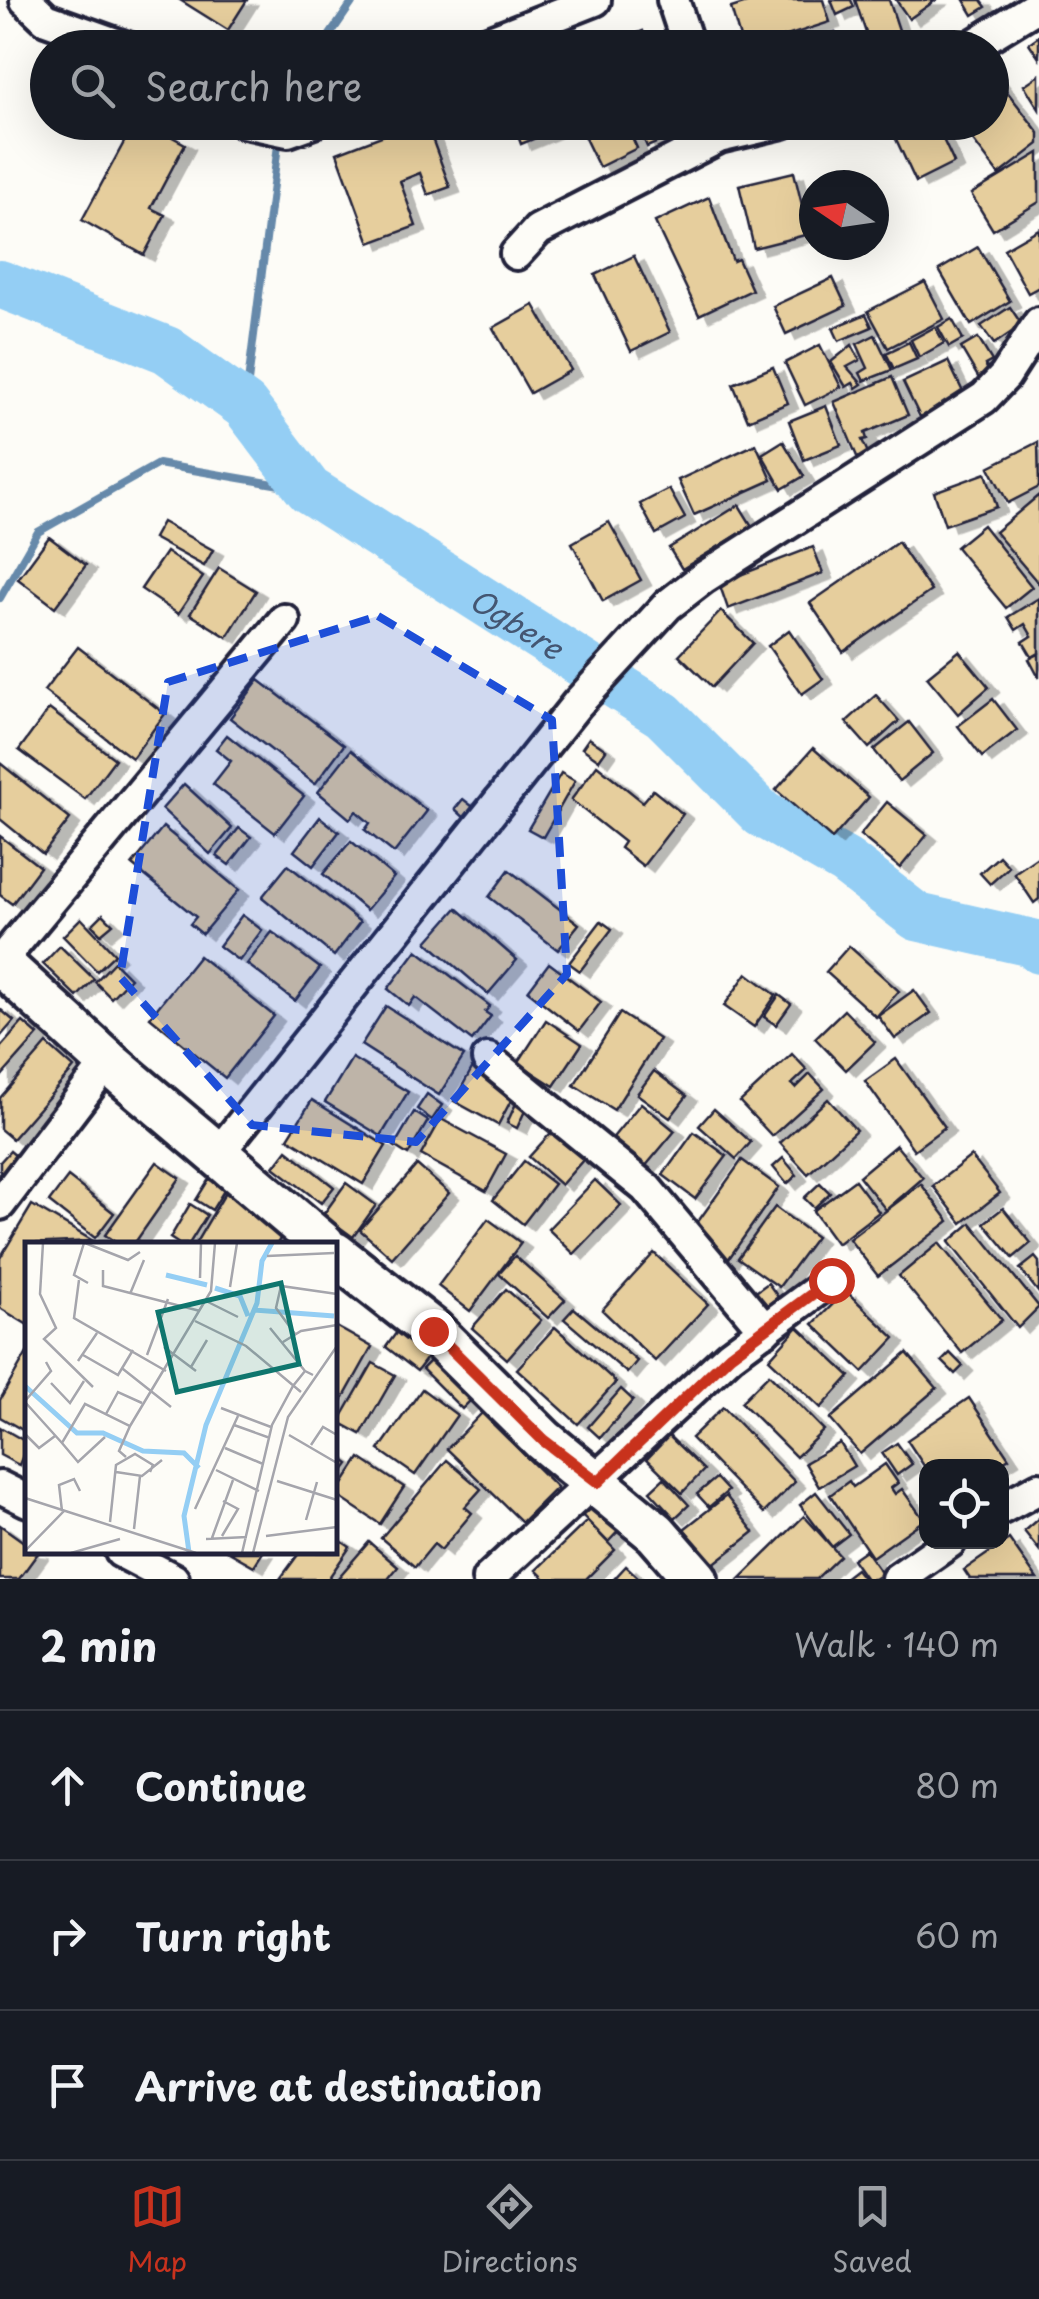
<!DOCTYPE html>
<meta charset="utf-8">
<style>
:root{--surface:#171b24;--page:#242831;--text:#f1f3f6;--muted:#9ea1a6;--line:#363941;--accent:#c8321e}
body{margin:0;font-family:"Playpen Sans",sans-serif;background:var(--page);color:var(--text)}
.controls{position:absolute;right:30px;bottom:30px;display:grid;overflow:hidden;border-radius:20px;box-shadow:0 10px 40px #0002}
.controls button{width:90px;height:90px;display:grid;place-items:center;padding:0;border:0;border-bottom:2px solid var(--line);background:var(--surface);color:var(--text);font:50px sans-serif}
.compass{position:absolute;left:799px;top:170px;width:90px;height:90px;border-radius:50%;background:var(--surface);box-shadow:0 10px 40px #0002;rotate:283deg}
.stop{position:absolute;width:30px;height:30px;margin:-22px;border:8px solid #c8321e;border-radius:50%;background:#fff}
.stop.end{background:#c8321e;border-color:#fff;box-shadow:0 2px 10px #0008}
.list{margin:0;padding:0;list-style:none}
h2{display:flex;justify-content:space-between;align-items:center;height:130px;margin:0;padding:0 40px;font-size:42px}
h2 small{font-size:32px;font-weight:400;color:var(--muted)}
.list li{display:grid;grid-template-columns:65px 1fr auto;gap:30px;align-items:center;box-sizing:border-box;height:150px;padding:0 40px;border-top:2px solid var(--line)}
.list b{display:block;font-size:38px;white-space:nowrap}
.list em{font-size:32px;font-style:normal;color:var(--muted)}
.icon{flex:none;width:55px;height:55px;fill:none;stroke:currentColor;stroke-width:2;stroke-linecap:round;stroke-linejoin:round}
.map{position:relative;flex:none;width:1039px;height:1579px;overflow:hidden}
.search{position:absolute;background:var(--surface);box-shadow:0 10px 40px #0002;left:30px;right:30px;top:30px;height:110px;display:flex;align-items:center;gap:25px;box-sizing:border-box;padding:0 35px;border-radius:55px;color:var(--muted);font-size:38px}
.sheet{height:580px;background:var(--surface)}
nav{display:flex;justify-content:space-around;align-items:center;box-sizing:border-box;height:140px;border-top:2px solid var(--line);background:var(--surface);font-size:28px;color:var(--muted)}
nav a{display:grid;justify-items:center;gap:5px}
nav .on{color:var(--accent)}
.map>svg:first-child{display:block}
.lines{fill:none;stroke-linecap:round;stroke-linejoin:round}
.stream{stroke:#6689aa;stroke-width:8}
.river{stroke:#94cef4;stroke-width:48}
.building{fill:#e6ce9d;stroke:#22223b;stroke-width:2.5;filter:url(#shadow)}
.street-casing{stroke:#22223b;stroke-width:38}
.secondary-casing{stroke:#22223b;stroke-width:50}
.street{stroke:#fdfcf7;stroke-width:30}
.secondary{stroke:#fdfcf7;stroke-width:42}
.route{stroke:#c8321e;stroke-width:12}
.marked{fill:#1d4ed8;fill-opacity:0.2;stroke:#1d4ed8;stroke-width:8;stroke-dasharray:20 12;stroke-linejoin:round}
.labels{text-anchor:middle;dominant-baseline:central;stroke-width:10;stroke-linejoin:round;paint-order:stroke}
.water-label{font-size:30px;font-style:italic;fill:#445672;stroke:#fdfcf7}
.inset-river{fill:none;stroke:#94cef4;stroke-width:5}
.inset-road{fill:none;stroke:#a5a5ac;stroke-width:2.5}
.view{fill:#0f766e;fill-opacity:0.15;stroke:#0f766e;stroke-width:5}
.inset-edge{fill:none;stroke:#22223b;stroke-width:5}
</style>
<div class="map">
<svg width="1039" height="1579" viewBox="0 0 1039 1579">
<defs>
<filter id="shadow"><feDropShadow dx="10" dy="5.5" stdDeviation="0" flood-color="#0004"/></filter>
</defs>
<rect width="100%" height="100%" fill="#fdfcf7"/>
<filter id="ink" filterUnits="userSpaceOnUse"><feTurbulence type="fractalNoise" baseFrequency=".01" numOctaves="2"/><feDisplacementMap in="SourceGraphic" scale="20" xChannelSelector="R" yChannelSelector="G"/><feConvolveMatrix kernelMatrix="1 2 1 2 8 2 1 2 1" color-interpolation-filters="sRGB"/></filter>
<g filter="url(#ink)">
<g class="lines">
<!-- stream -->
<g class="stream">
<polyline points="321,48 354,0"/>
<polyline points="245,406 279,137"/>
<polyline points="0,598 38,532 158,464 309,490"/>
</g>
<!-- river -->
<path class="river" id="s1" d="M 0,284 L 167,350 L 245,406 L 309,490 L 663,715 L 762,814 L 846,862 L 917,917 L 1032,943 L 1039,950"/>
</g>
<!-- building -->
<g class="building">
<polygon points="180,0 247,0 228,30"/>
<polygon points="756,0 823,0 830,22 771,41 773,48 743,48 731,8"/>
<polygon points="831,0 851,0 854,7 837,15"/>
<polygon points="855,0 889,0 905,48 871,48"/>
<polygon points="896,0 936,0 909,19"/>
<polygon points="964,0 981,0 986,7 973,15"/>
<polygon points="643,31 649,48 601,48"/>
<polygon points="835,32 840,48 784,48"/>
<polygon points="1039,36 1039,58 1029,43"/>
<polygon points="992,72 1039,133 1039,144 999,175 959,122 992,122"/>
<polygon points="1039,75 1039,109 1024,85"/>
<polygon points="135,122 145,122 185,144 151,208 165,215 144,255 82,220"/>
<polygon points="418,122 426,122 450,187 428,195 420,173 400,181 416,226 370,243 337,153"/>
<polygon points="513,122 558,122 560,128 521,144"/>
<polygon points="601,122 625,122 637,148 599,167 582,132"/>
<polygon points="636,122 687,122 690,128 647,147"/>
<polygon points="888,122 935,122 954,163 916,182"/>
<polygon points="1039,153 1039,202 993,230 971,194"/>
<polygon points="794,172 809,234 754,248 739,185"/>
<polygon points="709,197 733,261 738,259 752,290 699,315 655,222"/>
<polygon points="1039,229 1039,287 1028,293 1004,249"/>
<polygon points="978,247 1010,301 971,325 939,270"/>
<polygon points="634,256 670,332 631,351 595,275"/>
<polygon points="833,278 846,306 786,334 773,306"/>
<polygon points="925,282 944,319 888,348 868,311"/>
<polygon points="534,305 571,370 530,393 493,328"/>
<polygon points="1010,307 1022,325 994,344 981,326"/>
<polygon points="866,314 872,327 839,341 833,328"/>
<polygon points="952,319 963,339 949,347 938,327"/>
<polygon points="935,327 944,343 919,357 911,340"/>
<polygon points="875,335 892,370 864,381 860,373 868,368 857,344"/>
<polygon points="978,338 992,361 985,365 992,376 981,382 961,348"/>
<polygon points="909,342 917,359 894,369 886,353"/>
<polygon points="820,345 841,387 805,405 785,363"/>
<polygon points="852,345 860,360 847,367 862,384 856,388 853,383 846,387 831,362"/>
<polygon points="948,361 965,396 920,417 903,382"/>
<polygon points="773,367 788,403 748,420 733,384"/>
<polygon points="892,377 908,415 865,433 867,439 862,440 869,455 858,459 834,402"/>
<polygon points="826,406 841,445 804,460 789,421"/>
<polygon points="783,441 804,476 782,489 762,454"/>
<polygon points="1038,442 1039,487 1008,503 989,467"/>
<polygon points="756,444 772,480 694,515 678,480"/>
<polygon points="986,473 997,507 945,525 934,492"/>
<polygon points="669,489 685,518 656,534 640,504"/>
<polygon points="1039,495 1039,584 995,532"/>
<polygon points="739,505 752,526 682,569 669,548"/>
<polygon points="162,522 213,550 204,566 153,538"/>
<polygon points="609,522 641,580 603,601 572,543"/>
<polygon points="983,525 1032,587 1006,608 956,547"/>
<polygon points="49,537 86,565 55,607 18,579"/>
<polygon points="898,542 931,591 843,652 810,603"/>
<polygon points="813,547 823,573 728,609 719,583"/>
<polygon points="166,552 203,577 178,614 141,589"/>
<polygon points="219,568 256,591 227,637 190,614"/>
<polygon points="1039,598 1039,653 1032,657 1023,642 1032,636 1025,624 1016,630 1008,617"/>
<polygon points="721,611 753,643 712,687 679,655"/>
<polygon points="789,630 823,679 802,694 768,646"/>
<polygon points="78,647 165,714 132,758 44,691"/>
<polygon points="959,651 989,687 958,714 927,677"/>
<polygon points="1039,654 1039,678 1029,659"/>
<polygon points="259,680 344,745 315,784 230,718"/>
<polygon points="876,695 899,721 869,748 846,722"/>
<polygon points="993,699 1017,730 982,757 958,726"/>
<polygon points="49,709 115,759 85,799 19,750"/>
<polygon points="909,722 933,753 899,781 874,750"/>
<polygon points="227,735 304,796 275,833 213,784 231,761 216,749"/>
<polygon points="589,738 606,750 599,760 582,748"/>
<polygon points="813,748 869,797 832,839 776,790"/>
<polygon points="351,750 427,811 394,853 365,830 370,823 356,811 350,819 318,792"/>
<polygon points="0,763 70,819 43,854 0,819"/>
<polygon points="597,765 643,802 653,790 683,814 643,866 620,848 624,842 571,800"/>
<polygon points="561,773 575,781 543,837 528,829"/>
<polygon points="184,784 232,828 210,854 162,809"/>
<polygon points="463,799 477,810 468,821 455,809"/>
<polygon points="887,802 927,835 900,868 860,835"/>
<polygon points="320,817 339,832 313,866 294,851"/>
<polygon points="163,827 239,890 202,934 190,924 196,917 132,865"/>
<polygon points="239,828 251,837 229,865 217,856"/>
<polygon points="0,836 40,867 12,904 0,895"/>
<polygon points="351,841 394,877 366,910 323,874"/>
<polygon points="999,856 1009,867 990,884 980,873"/>
<polygon points="1039,856 1039,899 1034,903 1014,873"/>
<polygon points="288,865 360,922 334,956 262,897"/>
<polygon points="509,870 579,924 558,950 489,897"/>
<polygon points="457,908 517,960 488,994 427,942"/>
<polygon points="103,914 113,924 101,934 92,925"/>
<polygon points="242,915 262,930 239,961 219,946"/>
<polygon points="81,918 115,954 97,971 63,936"/>
<polygon points="601,921 612,929 580,971 569,963"/>
<polygon points="272,932 320,968 295,1001 247,964"/>
<polygon points="60,946 94,979 77,997 43,964"/>
<polygon points="849,946 899,991 876,1017 826,972"/>
<polygon points="417,950 490,1006 485,1012 491,1016 472,1041 415,997 409,1006 388,989"/>
<polygon points="199,956 274,1016 225,1078 150,1017"/>
<polygon points="114,962 130,978 111,998 95,982"/>
<polygon points="549,963 601,1002 579,1031 528,991"/>
<polygon points="747,973 776,995 754,1027 724,1006"/>
<polygon points="914,990 931,1013 895,1039 878,1016"/>
<polygon points="779,995 791,1004 776,1025 764,1017"/>
<polygon points="386,1006 464,1056 439,1095 361,1045"/>
<polygon points="0,1009 14,1021 0,1037"/>
<polygon points="844,1010 875,1042 846,1070 815,1038"/>
<polygon points="620,1013 659,1039 614,1110 574,1085"/>
<polygon points="546,1020 582,1044 554,1086 518,1063"/>
<polygon points="23,1022 38,1035 0,1078 0,1048"/>
<polygon points="47,1044 74,1068 12,1139 0,1129 0,1098"/>
<polygon points="792,1054 807,1070 792,1084 796,1088 810,1074 824,1089 772,1136 740,1102"/>
<polygon points="352,1058 408,1092 381,1136 325,1102"/>
<polygon points="896,1059 945,1127 914,1150 865,1081"/>
<polygon points="474,1065 517,1089 498,1125 454,1101"/>
<polygon points="654,1071 687,1096 670,1118 637,1094"/>
<polygon points="427,1094 442,1105 432,1120 417,1109"/>
<polygon points="519,1097 529,1102 517,1128 507,1123"/>
<polygon points="828,1099 856,1130 808,1174 780,1143"/>
<polygon points="312,1100 386,1146 363,1184 288,1138"/>
<polygon points="641,1103 675,1131 644,1168 610,1141"/>
<polygon points="714,1109 751,1142 736,1159 699,1126"/>
<polygon points="414,1112 428,1121 408,1155 394,1146"/>
<polygon points="441,1119 506,1154 486,1191 421,1155"/>
<polygon points="559,1124 590,1152 561,1185 529,1157"/>
<polygon points="694,1132 727,1156 695,1199 663,1175"/>
<polygon points="896,1145 923,1178 886,1210 859,1176"/>
<polygon points="287,1150 334,1187 321,1203 274,1167"/>
<polygon points="10,1151 23,1162 0,1189 0,1162"/>
<polygon points="971,1156 1000,1193 962,1223 933,1186"/>
<polygon points="783,1158 797,1175 787,1184 773,1167"/>
<polygon points="742,1160 779,1187 725,1264 687,1237"/>
<polygon points="524,1161 554,1184 523,1224 493,1200"/>
<polygon points="157,1162 180,1178 134,1244 118,1244 105,1235"/>
<polygon points="417,1165 449,1193 392,1258 360,1230"/>
<polygon points="68,1177 114,1213 95,1238 49,1202"/>
<polygon points="209,1179 225,1189 212,1210 196,1200"/>
<polygon points="595,1180 621,1205 574,1254 548,1229"/>
<polygon points="855,1180 879,1212 837,1244 813,1211"/>
<polygon points="346,1183 376,1205 353,1237 323,1215"/>
<polygon points="820,1183 830,1193 814,1208 804,1198"/>
<polygon points="921,1184 949,1221 878,1276 849,1239"/>
<polygon points="227,1190 287,1227 277,1244 195,1244"/>
<polygon points="190,1204 207,1215 189,1244 179,1244 170,1238"/>
<polygon points="32,1205 93,1241 28,1244 28,1325 0,1308 0,1258"/>
<polygon points="775,1207 816,1237 779,1287 738,1258"/>
<polygon points="1003,1208 1031,1243 1013,1258 984,1223"/>
<polygon points="488,1219 521,1243 470,1311 438,1286"/>
<polygon points="971,1223 1039,1307 1018,1328 949,1242"/>
<polygon points="939,1243 1002,1320 962,1353 899,1276"/>
<polygon points="654,1253 708,1304 655,1361 602,1310"/>
<polygon points="515,1256 565,1300 548,1318 499,1274"/>
<polygon points="1035,1257 1039,1262 1039,1293 1020,1269"/>
<polygon points="768,1283 778,1297 759,1311 749,1297"/>
<polygon points="506,1289 541,1320 507,1359 472,1328"/>
<polygon points="846,1291 895,1338 863,1372 813,1324"/>
<polygon points="574,1308 637,1361 627,1373 564,1319"/>
<polygon points="404,1322 436,1346 417,1371 386,1347"/>
<polygon points="335,1326 372,1347 339,1406 335,1404"/>
<polygon points="555,1327 616,1382 578,1424 517,1369"/>
<polygon points="798,1327 850,1376 821,1408 769,1359"/>
<polygon points="27,1353 28,1353 28,1433 0,1417 0,1400"/>
<polygon points="907,1353 937,1388 860,1454 830,1419"/>
<polygon points="950,1353 963,1366 955,1374 942,1361"/>
<polygon points="436,1355 476,1395 462,1409 422,1369"/>
<polygon points="373,1363 395,1375 361,1434 339,1422"/>
<polygon points="769,1374 824,1430 796,1457 741,1402"/>
<polygon points="422,1389 457,1415 415,1475 379,1450"/>
<polygon points="621,1389 633,1400 600,1438 588,1427"/>
<polygon points="969,1398 1009,1458 996,1466 926,1469 907,1440"/>
<polygon points="723,1407 795,1482 764,1513 691,1438"/>
<polygon points="482,1413 557,1487 522,1522 447,1449"/>
<polygon points="0,1427 28,1443 19,1465 0,1455"/>
<polygon points="669,1436 704,1470 682,1493 647,1459"/>
<polygon points="840,1443 854,1466 819,1487 805,1463"/>
<polygon points="897,1443 912,1464 897,1475 882,1453"/>
<polygon points="335,1454 349,1464 335,1483"/>
<polygon points="360,1458 404,1487 380,1524 336,1495"/>
<polygon points="447,1460 481,1489 465,1507 472,1513 441,1550 434,1544 415,1567 381,1538"/>
<polygon points="885,1464 898,1483 891,1488 895,1494 902,1489 924,1520 872,1557 830,1495 849,1481 853,1487"/>
<polygon points="664,1478 689,1505 675,1518 650,1491"/>
<polygon points="716,1478 728,1491 709,1507 697,1494"/>
<polygon points="816,1492 849,1534 832,1547 800,1505"/>
<polygon points="726,1496 754,1532 712,1565 684,1529"/>
<polygon points="598,1499 624,1525 608,1542 582,1515"/>
<polygon points="804,1516 840,1556 816,1579 740,1579"/>
<polygon points="1039,1518 1039,1550 1024,1531"/>
<polygon points="587,1521 615,1550 586,1579 545,1579 536,1570"/>
<polygon points="0,1525 28,1545 28,1552 38,1553 19,1579 0,1579"/>
<polygon points="335,1537 350,1547 328,1579 280,1579 300,1552 335,1552"/>
<polygon points="1009,1539 1037,1579 970,1579 964,1570"/>
<polygon points="369,1542 398,1567 388,1579 337,1579"/>
<polygon points="865,1550 882,1574 874,1579 866,1579 852,1559"/>
<polygon points="229,1552 263,1552 254,1566"/>
<polygon points="626,1566 640,1579 614,1579"/>
<polygon points="856,1569 864,1579 843,1579"/>
</g>
<g class="lines">
<!-- street casing -->
<g class="street-casing">
<g id="street">
<polyline points="26,0 46,19 127,48"/>
<polyline points="673,0 689,48"/>
<polyline points="473,48 595,0"/>
<polyline points="969,48 1039,5"/>
<polyline points="244,122 288,131 313,122"/>
<polyline points="516,254 538,230 719,137 783,122"/>
<polyline points="0,962 284,620"/>
<polyline points="488,1059 646,1188 765,1330"/>
<polyline points="217,1155 577,704 668,605 703,578 984,398 1005,376 1039,323"/>
<polyline points="0,1204 108,1062"/>
<polyline points="0,1487 28,1501"/>
<polyline points="1002,1508 1039,1488"/>
<polyline points="121,1552 173,1579"/>
<polyline points="488,1579 730,1355 831,1280"/>
<polyline points="897,1579 950,1542"/>
</g>
</g>
<!-- secondary casing -->
<g class="secondary-casing">
<g id="secondary">
<polyline points="0,963 108,1062 323,1244"/>
<polyline points="335,1254 433,1331 543,1440 656,1533 696,1579"/>
</g>
</g>
<!-- street -->
<use href="#street" class="street"/>
<!-- secondary -->
<use href="#secondary" class="secondary"/>
</g>
</g>
<g class="lines" filter="url(#ink)">
<!-- route -->
<polyline class="route" points="433,1331 543,1440 598,1482 730,1355 831,1280"/>
</g>
<!-- marked area -->
<path class="marked" d="M 378,616 L 552,720 L 567,974 L 416,1142 L 252,1125 L 120,977 L 168,682 Z"/>
<g class="labels">
<!-- water labels -->
<g class="water-label">
<text stroke="none"><textPath href="#s1" startOffset="628">Ogbere</textPath></text>
</g>
</g>
<!-- overview -->
<g transform="translate(25 1242)">
<rect width="312" height="312" fill="#fdfcf7"/>
<path class="inset-river" d="M 141,33 L 182,43M 190,46 L 215,54 L 223,74M 229,68 L 309,74M 0,144 L 52,191 L 78,191 L 118,209 L 159,211 L 174,226M 164,310 L 159,274 L 181,183 L 232,61 L 237,19 L 247,1"/>
<path class="inset-road" d="M 18,1 L 15,52 L 31,86 L 19,97 L 68,145M 59,1 L 49,33 L 63,41M 60,1 L 103,18 L 115,10M 242,14 L 309,11M 78,28 L 78,44 L 175,69M 175,36 L 176,1M 54,38 L 49,76 L 141,129M 205,45 L 212,1M 105,52 L 119,18M 181,59 L 213,75M 170,79 L 221,104 L 276,150M 245,86 L 280,129M 270,92 L 251,66 L 256,44 L 312,52M 258,100 L 276,89 L 312,83M 139,105 L 171,129M 58,113 L 93,133 L 108,108M 122,113 L 143,57M 53,119 L 72,91M 166,125 L 182,98M 98,127 L 146,165M 26,141 L 45,161 L 59,139M 0,159 L 26,129 L 21,120M 0,160 L 37,201 L 60,162 L 105,184 L 186,49 L 190,1M 196,166 L 246,185M 81,172 L 93,150 L 117,161M 209,183 L 245,196M 0,192 L 14,206 L 30,194M 264,193 L 312,221M 37,201 L 53,220 L 80,195M 286,203 L 298,185 L 312,193M 200,206 L 238,222M 101,215 L 94,209 L 105,184M 191,228 L 234,249M 91,230 L 117,234 L 137,218M 252,239 L 312,258M 0,256 L 171,311M 170,267 L 213,174M 37,269 L 34,243 L 49,237 L 55,249M 281,278 L 292,240M 85,280 L 91,223 L 110,212 L 128,223 L 125,230M 109,287 L 115,234M 197,294 L 213,267 L 198,259M 241,294 L 312,285M 187,296 L 208,238M 181,297 L 222,295M 0,309 L 39,269M 46,311 L 95,297M 217,311 L 247,183 L 268,144 L 280,129 L 288,133M 228,311 L 263,175 L 312,104"/>
<path class="view" d="M 256,41 L 274,122 L 152,150 L 133,70 Z"/>
<rect width="312" height="312" class="inset-edge"/>
</g>
</svg>
<div class="controls">
<button><svg class="icon" aria-label="locate" viewBox="0 0 24 24"><circle cx="12" cy="12" r="6"/><path d="M12 2v4M12 18v4M2 12h4M18 12h4"/></svg></button>
</div>
<svg class="compass" viewBox="-18 -18 36 36"><path d="M0-13l5 13h-10z" fill="#e53935"/><path d="M0 13l5-13h-10z" fill="#9ea1a6"/></svg>
<div class="stop" style="left:831px;top:1280px"></div>
<div class="stop end" style="left:433px;top:1331px"></div>
<div class="search"><svg class="icon" aria-label="search" viewBox="0 0 24 24"><circle cx="10" cy="10" r="6"/><path d="M15 15l6 6"/></svg>Search here</div>
</div>
<section class="sheet">
<h2>2 min<small>Walk · 140 m</small></h2>
<ul class="list">
<li><svg class="icon" aria-label="ahead" viewBox="0 0 24 24"><path d="M12 20V5M6 11l6-6 6 6"/></svg><div><b>Continue</b></div><em>80 m</em></li>
<li><svg class="icon" aria-label="right" viewBox="0 0 24 24"><path d="M7 20v-9h11M14 6l5 5-5 5"/></svg><div><b>Turn right</b></div><em>60 m</em></li>
<li><svg class="icon" aria-label="arrive" viewBox="0 0 24 24"><path d="M6 21V4h12l-3 4 3 4H6"/></svg><div><b>Arrive at destination</b></div></li>
</ul>
</section>
<nav>
<a class="on"><svg class="icon" aria-label="map" viewBox="0 0 24 24"><path d="M3 6l6-2 6 2 6-2v14l-6 2-6-2-6 2zM9 4v14M15 6v14"/></svg>Map</a>
<a><svg class="icon" aria-label="directions" viewBox="0 0 24 24"><path d="M12 3l9 9-9 9-9-9zM9 14v-3h6M13 9l2 2-2 2"/></svg>Directions</a>
<a><svg class="icon" aria-label="saved" viewBox="0 0 24 24"><path d="M7 4h10v16l-5-4-5 4z"/></svg>Saved</a>
</nav>
